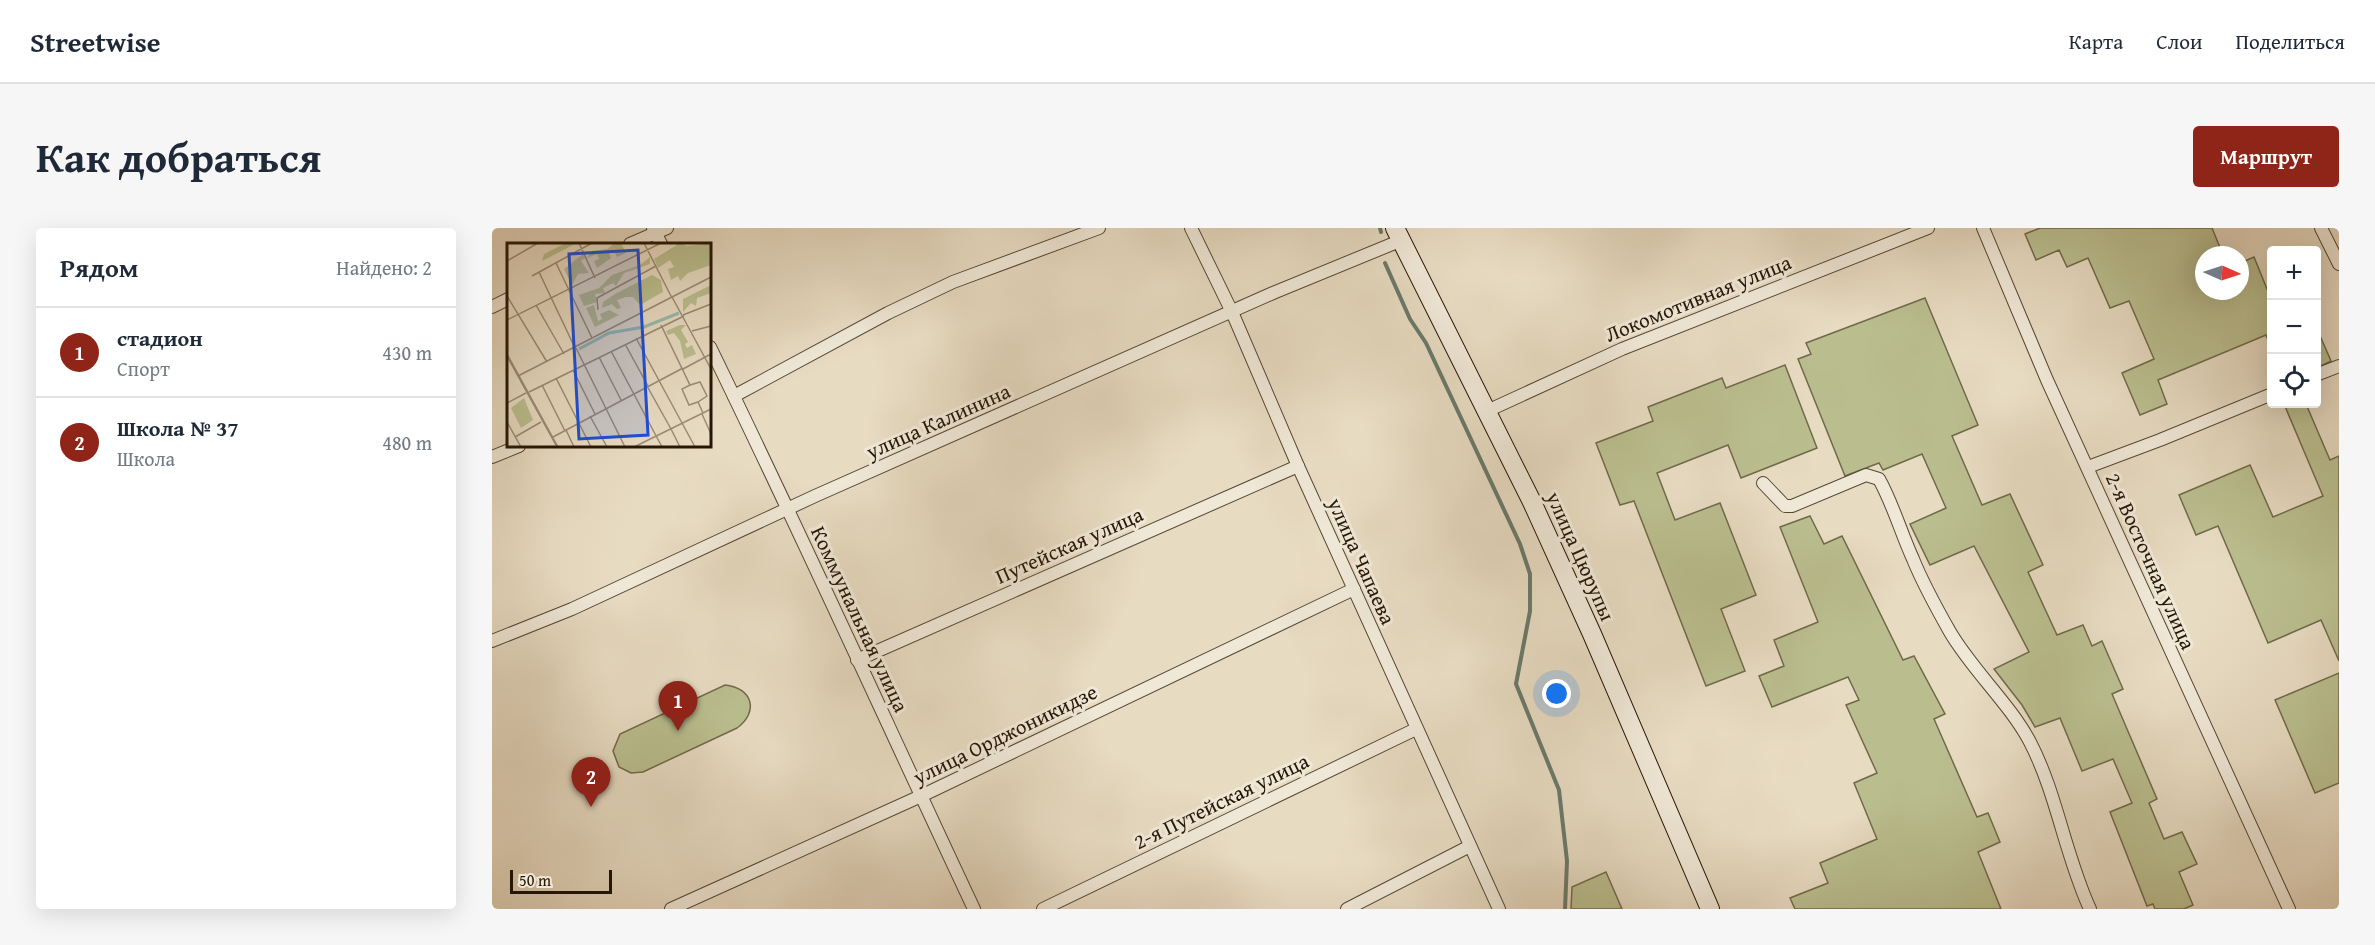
<!DOCTYPE html>
<html lang="ru">
<meta charset="utf-8">
<style>
:root{--surface:#fff;--page:#f6f6f7;--text:#1f2937;--muted:#747a83;--line:#e0e1e3;--accent:#8f2418}
body{margin:0;font-family:"Gentium Book Plus",serif;background:var(--page);color:var(--text)}
.controls{position:absolute;right:18px;top:18px;display:grid;overflow:hidden;border-radius:6px;box-shadow:0 6px 24px #0002}
.controls button{width:54px;height:54px;display:grid;place-items:center;padding:0;border:0;border-bottom:2px solid var(--line);background:var(--surface);color:var(--text);font:30px sans-serif}
.compass{position:absolute;left:1703px;top:18px;width:54px;height:54px;border-radius:50%;background:var(--surface);box-shadow:0 6px 24px #0002;rotate:93deg}
.scale{position:absolute;left:18px;bottom:15px;width:102px;box-sizing:border-box;padding-left:6px;border:3px solid #261604;border-top:0;font-size:16px;line-height:21px;white-space:nowrap;color:#261604;-webkit-text-stroke:4px #efe8d7;paint-order:stroke}
.you{position:absolute;left:1065px;top:466px;width:21px;height:21px;margin:-15px;border:4px solid #fff;border-radius:50%;background:#1a73e8;box-shadow:0 0 0 9px #1a73e833}
.badge{display:grid;place-items:center;width:39px;height:39px;border-radius:50%;background:var(--accent);color:#fff;font-size:20px;font-weight:700}
.pin{position:absolute;translate:-50% -50px;filter:drop-shadow(0 2px 3px #0008)}
.pin::after{content:'';position:absolute;top:32px;width:21px;height:18px;background:inherit;clip-path:polygon(0 0,100% 0,50% 100%)}
.list{margin:0;padding:0;list-style:none}
h2{display:flex;justify-content:space-between;align-items:center;height:78px;margin:0;padding:0 24px;font-size:26px}
h2 small{font-size:20px;font-weight:400;color:var(--muted)}
.list li{display:grid;grid-template-columns:39px 1fr auto;gap:18px;align-items:center;box-sizing:border-box;height:90px;padding:0 24px;border-top:2px solid var(--line)}
.list b{display:block;font-size:22px;white-space:nowrap}
.list p{margin:0;font-size:20px;white-space:nowrap;color:var(--muted)}
.list em{font-size:20px;font-style:normal;color:var(--muted)}
.icon{flex:none;width:33px;height:33px;fill:none;stroke:currentColor;stroke-width:2;stroke-linecap:round;stroke-linejoin:round}
.map{position:relative;flex:none;width:1847px;height:681px;overflow:hidden;border-radius:6px}
header{display:flex;align-items:center;gap:36px;box-sizing:border-box;height:84px;padding:0 30px;background:var(--surface);border-bottom:2px solid var(--line)}
header strong{font-size:28px}
nav{display:flex;gap:33px;margin-inline-start:auto;font-size:21px}
.intro{display:flex;align-items:center;justify-content:space-between;box-sizing:border-box;height:144px;padding:0 36px}
h1{margin:0;font-size:42px}
.button{padding:15px 27px;border-radius:6px;background:var(--accent);color:#fff;font-size:21px;font-weight:700}
main{display:flex;gap:36px;padding:0 36px}
aside{flex:1;background:var(--surface);border-radius:6px;box-shadow:0 6px 24px #0002}
.map>svg:first-child{display:block}
.green{fill:#babe8f;stroke:#706a4a;stroke-width:1.5}
.lines{fill:none;stroke-linecap:round;stroke-linejoin:round}
.stream{stroke:#6a796b;stroke-width:4}
.street-casing{stroke:#564734;stroke-width:14}
.secondary-casing{stroke:#261604;stroke-width:20}
.street{stroke:#efe8d7;stroke-width:12}
.secondary{stroke:#efe8d7;stroke-width:18}
.labels{text-anchor:middle;dominant-baseline:central;stroke-width:6;stroke-linejoin:round;paint-order:stroke}
.street-label{font-size:21px;fill:#261604;stroke:#efe8d7}
.inset-river{fill:none;stroke:#97bbaf;stroke-width:3}
.inset-road{fill:none;stroke:#9a8c76;stroke-width:1.5}
.view{fill:#1d4ed8;fill-opacity:0.15;stroke:#1d4ed8;stroke-width:3}
.inset-edge{fill:none;stroke:#261604;stroke-width:3}
</style>
<header>
<strong>Streetwise</strong>
<nav><a>Карта</a><a>Слои</a><a>Поделиться</a></nav>
</header>
<div class="intro"><h1>Как добраться</h1><a class="button">Маршрут</a></div>
<main>
<aside>
<h2>Рядом<small>Найдено: 2</small></h2>
<ul class="list">
<li><span class="badge">1</span><div><b>стадион</b><p>Спорт</p></div><em>430 m</em></li>
<li><span class="badge">2</span><div><b>Школа № 37</b><p>Школа</p></div><em>480 m</em></li>
</ul>
</aside>
<div class="map">
<svg width="1847" height="681" viewBox="0 0 1847 681">
<rect width="100%" height="100%" fill="#e7dbc2"/>
<filter id="stains"><feTurbulence type="fractalNoise" baseFrequency=".00333" numOctaves="4"/><feColorMatrix values="0 0 0 0 .2 0 0 0 0 .09 0 0 0 0 .02 0 0 0 .5 -.17"/></filter>
<radialGradient id="worn" r=".72"><stop offset=".6" stop-color="#630" stop-opacity="0"/><stop offset="1" stop-color="#630" stop-opacity=".3"/></radialGradient>
<!-- green -->
<g class="green">
<polygon points="1548,0 1720,0 1731,27 1712,27 1712,63 1748,63 1748,35 1762,29 1779,71 1779,120 1774,107 1666,152 1675,176 1648,187 1630,145 1662,131 1637,73 1618,80 1596,30 1575,39 1567,22 1544,32 1533,6"/>
<polygon points="1433,70 1486,197 1460,208 1490,277 1518,266 1551,337 1536,344 1565,407 1591,397 1600,418 1610,413 1631,461 1620,466 1665,571 1657,575 1672,611 1690,604 1705,636 1687,644 1701,677 1692,681 1663,681 1661,676 1655,678 1618,584 1640,575 1621,531 1590,543 1568,490 1543,499 1530,477 1502,441 1537,424 1482,318 1438,337 1418,296 1454,280 1430,226 1391,242 1387,235 1353,248 1306,131 1319,126 1314,115"/>
<polygon points="1829,110 1839,133 1825,140 1825,112"/>
<polygon points="1293,137 1325,220 1249,250 1236,217 1165,245 1183,292 1228,275 1264,367 1229,381 1253,443 1214,458 1142,273 1128,277 1104,215 1161,193 1156,179 1230,150 1234,160"/>
<polygon points="1792,176 1814,176 1838,232 1847,228 1847,433 1829,392 1776,415 1726,298 1704,307 1687,267 1758,237 1781,289 1831,268"/>
<polygon points="1318,288 1332,316 1350,308 1411,432 1422,428 1453,486 1442,491 1485,589 1496,585 1508,614 1486,624 1509,681 1303,681 1298,670 1336,655 1328,635 1385,611 1362,555 1385,545 1354,477 1367,472 1356,449 1280,479 1267,448 1292,438 1282,412 1326,394 1288,299"/>
<polygon points="1847,445 1847,555 1823,565 1783,472"/>
<path d="M 233,457 C 261,460 267,484 245,500 L 151,544 L 139,545 L 127,539 L 121,523 L 128,506 Z"/>
<polygon points="1114,644 1130,681 1079,681 1080,659"/>
</g>
<g class="lines">
<!-- stream -->
<g class="stream">
<polyline points="888,0 889,4"/>
<polyline points="893,35 918,91 934,115 1028,316 1038,346 1038,383 1024,456 1067,562 1075,633 1073,681"/>
</g>
<!-- street casing -->
<g class="street-casing">
<g id="street">
<polyline points="161,0 169,16"/>
<polyline points="699,0 740,84 806,238 1007,681"/>
<polyline points="1491,0 1555,152 1797,681"/>
<polyline points="1829,0 1847,36"/>
<polyline points="138,16 175,0"/>
<polyline points="0,79 16,71"/>
<path d="M 218,119 C 309,305 394,494 482,681"/>
<polyline points="1824,147 1847,138"/>
<polyline points="242,168 396,85 461,54 607,0"/>
<polyline points="995,183 1130,121 1436,0"/>
<polyline points="0,229 27,218"/>
<polyline points="1596,239 1668,212 1780,166"/>
<path d="M 1271,255 L 1293,278 L 1300,278 L 1374,247 L 1387,251 C 1401,276 1409,305 1421,331 C 1431,356 1445,381 1458,404 C 1481,443 1518,476 1538,514 C 1565,566 1573,627 1598,681"/>
<polyline points="0,413 80,381 323,268 781,65 910,12"/>
<polyline points="365,432 806,238"/>
<polyline points="179,681 429,568 862,361"/>
<polyline points="551,681 924,501"/>
<polyline points="855,681 978,618"/>
</g>
</g>
<!-- secondary casing -->
<g class="secondary-casing">
<polyline id="secondary" points="903,0 1040,274 1100,406 1218,681"/>
</g>
<!-- street -->
<use href="#street" class="street"/>
<!-- secondary -->
<use href="#secondary" class="secondary"/>
</g>
<g class="labels">
<!-- street labels -->
<g class="street-label">
<text transform="translate(1206 70) rotate(-22)">Локомотивная улица</text>
<text transform="translate(446 193) rotate(-24)">улица Калинина</text>
<text transform="translate(577 317) rotate(-24)">Путейская улица</text>
<text transform="translate(1089 328) rotate(66)">улица Цюрупы</text>
<text transform="translate(870 333) rotate(66)">улица Чапаева</text>
<text transform="translate(1659 333) rotate(66)">2-я Восточная улица</text>
<text transform="translate(368 391) rotate(65)">Коммунальная улица</text>
<text transform="translate(513 506) rotate(-26)">улица Орджоникидзе</text>
<text transform="translate(729 573) rotate(-26)">2-я Путейская улица</text>
</g>
</g>
<!-- overview -->
<g transform="translate(15 15)">
<rect width="204" height="204" fill="#e7dbc2"/>
<path d="M 59,0 L 70,0 L 35,18 L 37,11 ZM 108,0 L 114,0 L 119,10 L 110,14 L 107,8 L 102,10 L 104,15 L 90,25 L 87,18 L 92,16 L 90,11 L 80,15 L 85,8 L 100,6 ZM 173,0 L 180,3 L 204,0 L 204,22 L 181,30 L 173,38 L 171,33 L 164,37 L 161,26 L 167,24 L 163,17 L 151,25 L 147,16 ZM 76,11 L 78,15 L 74,18 L 82,30 L 71,31 L 65,42 L 57,26 ZM 143,14 L 143,21 L 117,30 L 109,43 L 106,40 L 96,45 L 98,50 L 88,51 L 90,59 L 77,63 L 72,52 L 92,45 L 105,32 L 133,22 ZM 145,32 L 154,37 L 156,49 L 133,62 L 126,54 L 119,54 L 110,57 L 114,65 L 110,66 L 105,61 L 95,65 L 96,59 L 108,51 ZM 204,42 L 204,50 L 190,55 L 189,63 L 184,60 L 176,69 L 176,56 ZM 87,62 L 91,78 L 95,76 L 93,71 L 102,67 L 112,72 L 88,84 L 79,65 ZM 173,82 L 179,82 L 174,87 L 181,99 L 178,101 L 180,105 L 185,102 L 189,111 L 177,116 L 173,98 L 167,90 L 161,92 L 159,88 ZM 17,155 L 26,177 L 14,185 L 4,165 Z" fill="#babe8f"/>
<path class="inset-river" d="M 72,106 L 102,90 L 137,84 L 172,70"/>
<path class="inset-road" d="M 72,0 L 88,35M 137,0 L 165,55M 0,18 L 31,0M 49,20 L 85,95M 32,29 L 68,105M 25,33 L 85,0M 0,53 L 40,119M 165,54 L 204,126M 29,62 L 57,111M 91,67 L 90,55 L 149,23M 176,72 L 204,61M 0,77 L 154,0M 154,82 L 183,142 L 193,139 L 200,153 L 191,159M 185,88 L 204,83M 129,95 L 188,204M 118,101 L 141,143M 69,105 L 118,204M 104,108 L 155,204M 0,111 L 51,204M 0,113 L 50,204M 92,114 L 114,157M 176,126 L 204,111M 66,127 L 88,171M 11,133 L 204,34M 49,135 L 84,204M 35,142 L 58,188M 183,142 L 175,146 L 182,162 L 191,159 L 196,170M 140,143 L 164,186M 22,149 L 177,73M 0,160 L 19,150M 195,171 L 204,191M 83,173 L 100,204M 0,179 L 14,204M 164,186 L 173,204M 59,187 L 67,204M 8,194 L 34,179M 46,194 L 176,125M 127,204 L 204,166"/>
<path class="view" d="M 131,7 L 141,192 L 72,196 L 62,11 Z"/>
<rect width="204" height="204" class="inset-edge"/>
</g>
<rect width="100%" height="100%" filter="url(#stains)"/>
<rect width="100%" height="100%" fill="url(#worn)"/>
</svg>
<div class="controls">
<button>+</button>
<button>−</button>
<button><svg class="icon" aria-label="locate" viewBox="0 0 24 24"><circle cx="12" cy="12" r="6"/><path d="M12 2v4M12 18v4M2 12h4M18 12h4"/></svg></button>
</div>
<svg class="compass" viewBox="-18 -18 36 36"><path d="M0-13l5 13h-10z" fill="#e53935"/><path d="M0 13l5-13h-10z" fill="#747a83"/></svg>
<div class="scale">50 m</div>
<div class="you"></div>
<div class="pin badge" style="left:186px;top:503px">1</div>
<div class="pin badge" style="left:99px;top:579px">2</div>
</div>
</main>
